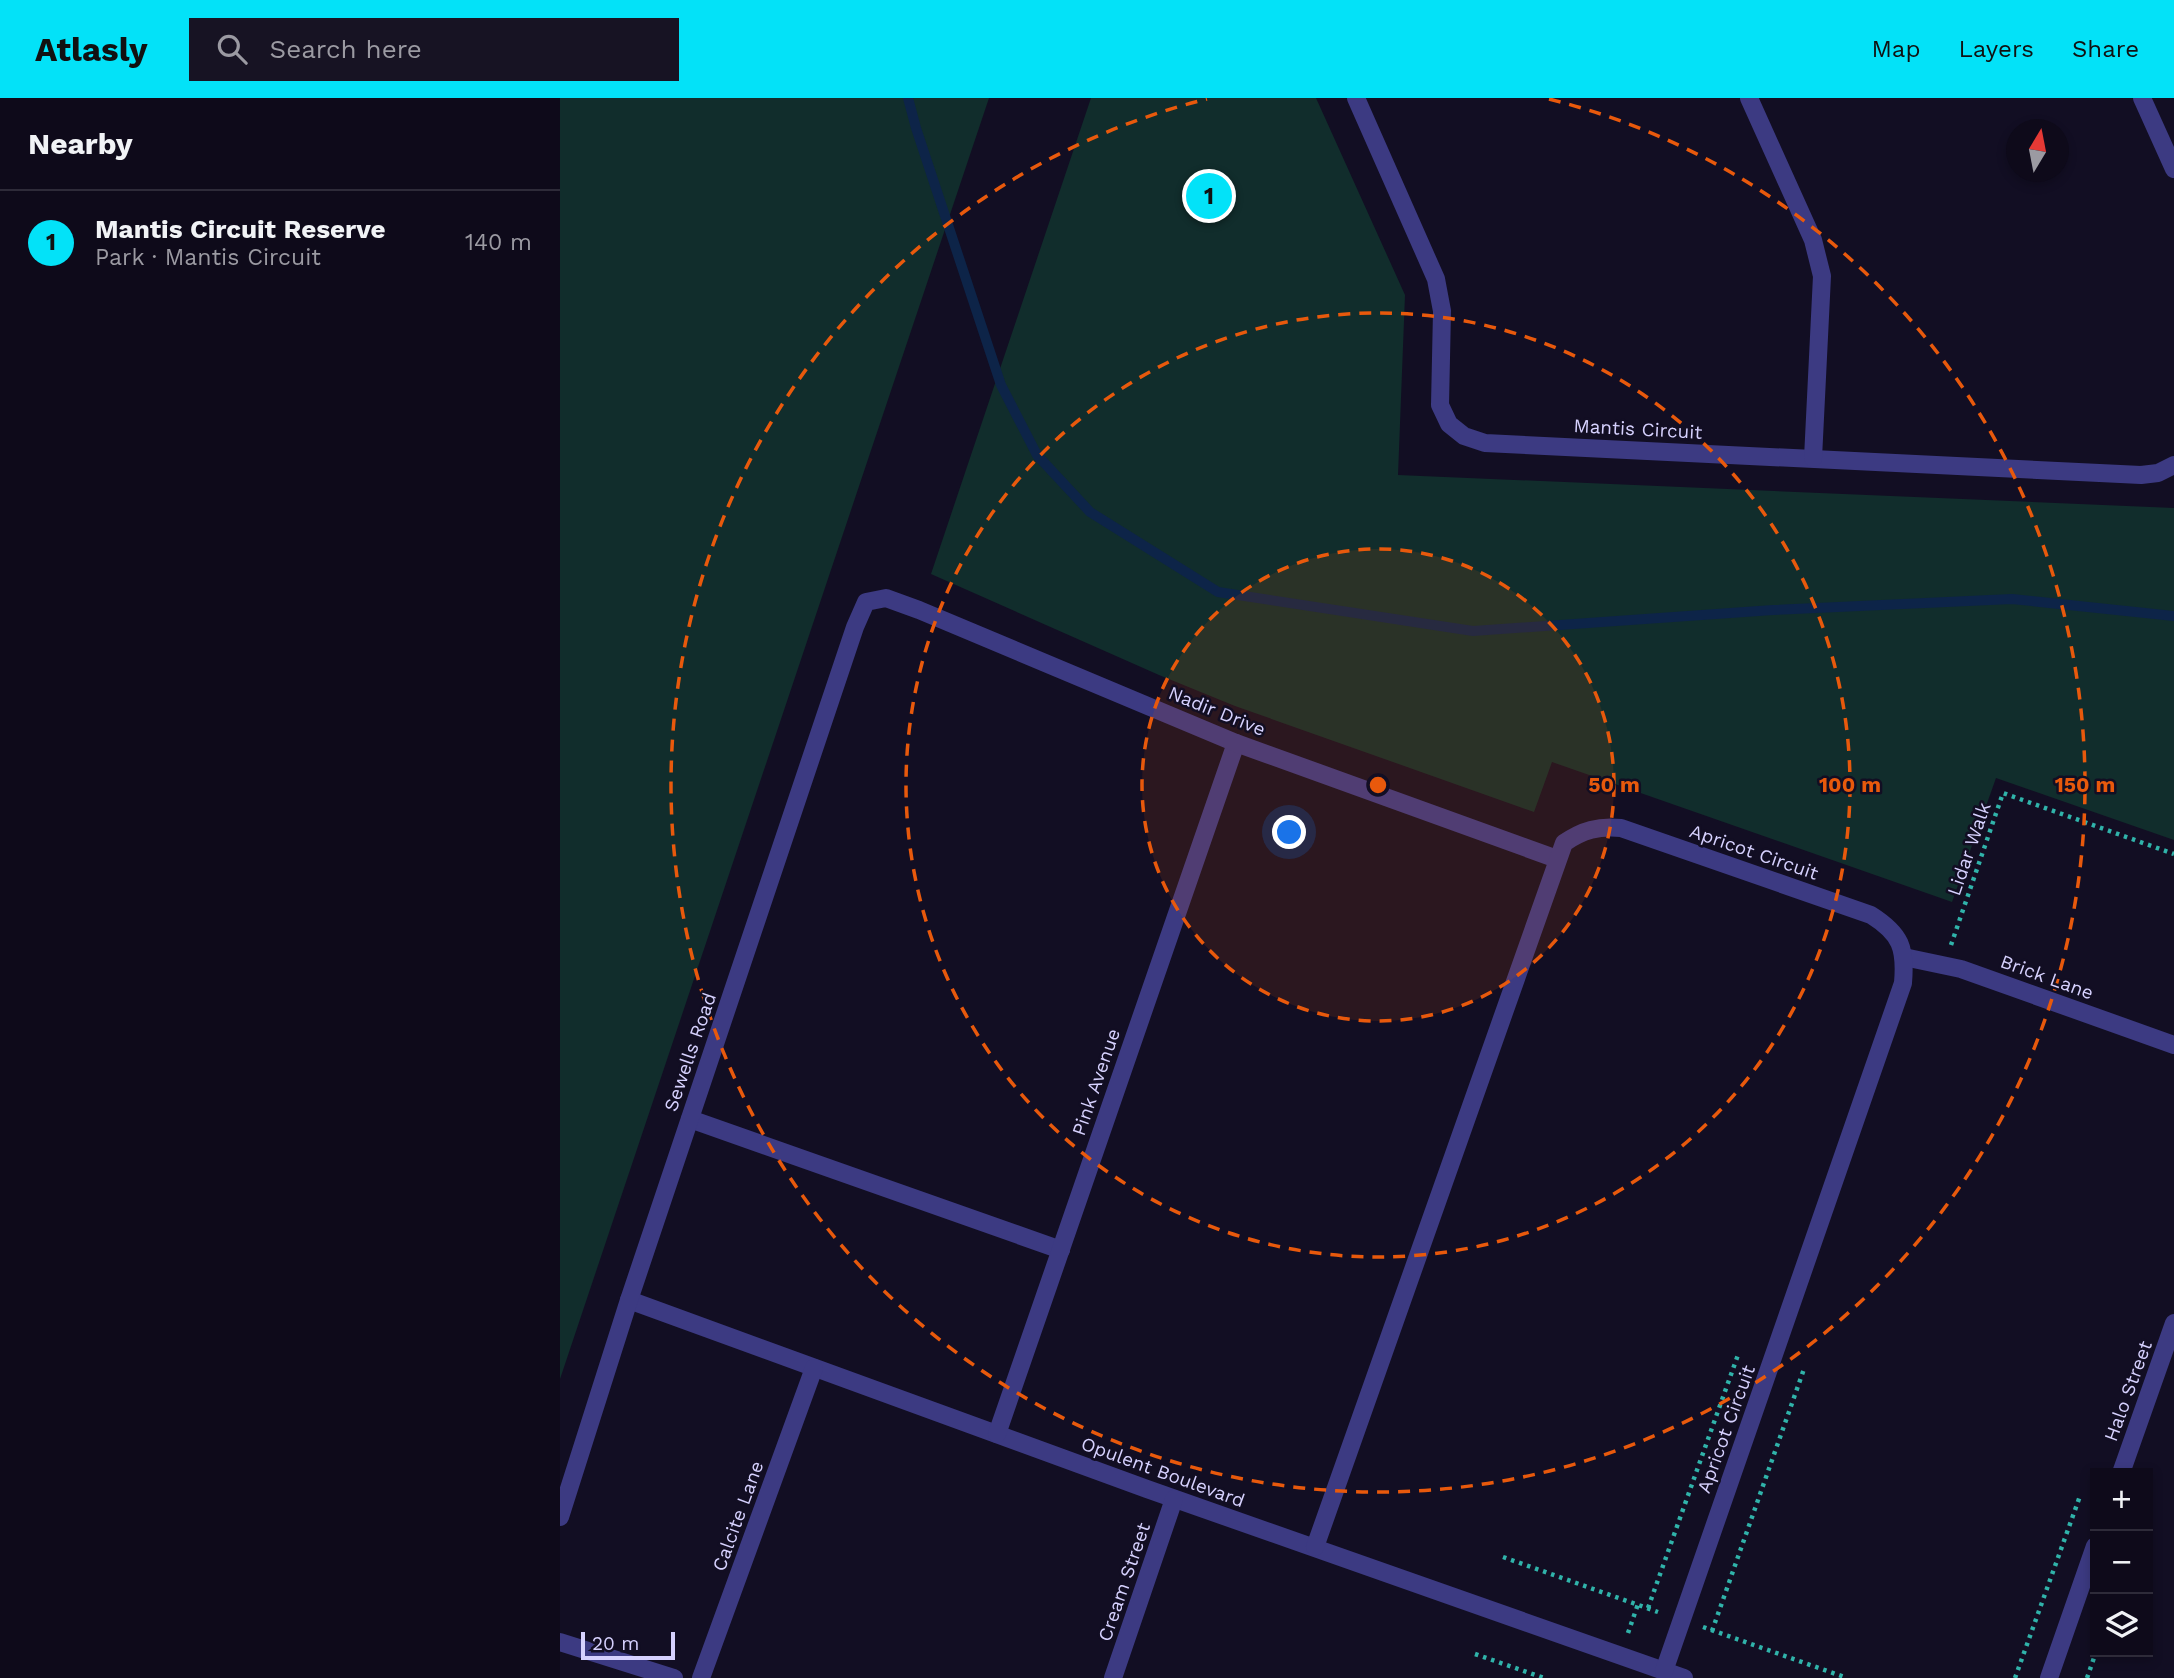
<!DOCTYPE html>
<meta charset="utf-8">
<style>
:root{--surface:#0e0a1a;--page:#171323;--text:#f1f3f6;--muted:#9b9aa2;--line:#2e2b39;--accent:#03e2f8}
body{margin:0;font-family:"Work Sans",sans-serif;background:var(--page);color:var(--text)}
.controls{position:absolute;right:21px;bottom:21px;display:grid;overflow:hidden;border-radius:0px;box-shadow:0 4px 10px #0003}
.controls button{width:63px;height:63px;display:grid;place-items:center;padding:0;border:0;border-bottom:2px solid var(--line);background:var(--surface);color:var(--text);font:35px sans-serif}
.compass{position:absolute;left:1446px;top:21px;width:63px;height:63px;border-radius:50%;background:var(--surface);box-shadow:0 4px 10px #0003;rotate:10deg}
.scale{position:absolute;left:21px;bottom:18px;width:94px;box-sizing:border-box;padding-left:7px;border:4px solid #d6d1fe;border-top:0;font-size:19px;line-height:24px;white-space:nowrap;color:#d6d1fe;-webkit-text-stroke:5px #120e23;paint-order:stroke}
.you{position:absolute;left:730px;top:735px;width:24px;height:24px;margin:-18px;border:5px solid #fff;border-radius:50%;background:#1a73e8;box-shadow:0 0 0 10px #1a73e833}
.badge{display:grid;place-items:center;width:46px;height:46px;border-radius:50%;background:var(--accent);color:#111;font-size:23px;font-weight:700}
.pin{position:absolute;translate:-50% -50%;border:4px solid #fff;box-shadow:0 2px 7px #0006}
.list{margin:0;padding:0;list-style:none}
h2{display:flex;justify-content:space-between;align-items:center;height:91px;margin:0;padding:0 28px;font-size:30px}
h2 small{font-size:23px;font-weight:400;color:var(--muted)}
.list li{display:grid;grid-template-columns:46px 1fr auto;gap:21px;align-items:center;box-sizing:border-box;height:105px;padding:0 28px;border-top:2px solid var(--line)}
.list b{display:block;font-size:26px;white-space:nowrap}
.list p{margin:0;font-size:23px;white-space:nowrap;color:var(--muted)}
.list em{font-size:23px;font-style:normal;color:var(--muted)}
.icon{flex:none;width:38px;height:38px;fill:none;stroke:currentColor;stroke-width:2;stroke-linecap:round;stroke-linejoin:round}
.map{position:relative;flex:none;width:1614px;height:1580px;overflow:hidden}
header{display:flex;align-items:center;gap:42px;box-sizing:border-box;height:98px;padding:0 35px;background:var(--accent);color:#111}
header strong{font-size:33px}
nav{display:flex;gap:38px;margin-inline-start:auto;font-size:24px}
.search{width:490px;height:63px;background:var(--page);display:flex;align-items:center;gap:18px;box-sizing:border-box;padding:0 24px;border-radius:0px;color:var(--muted);font-size:26px}
main{display:flex}
aside{flex:1;background:var(--surface)}
.map>svg:first-child{display:block}
.green{fill:#112d2c}
.lines{fill:none;stroke-linecap:round;stroke-linejoin:round}
.stream{stroke:#0d2448;stroke-width:10}
.path{stroke:#30b3aa;stroke-width:4.5;stroke-dasharray:3.5 5;stroke-linecap:butt}
.minor{stroke:#3c3a82;stroke-width:18}
.ring{fill:none;stroke:#e8590c;stroke-width:3.5;stroke-dasharray:12 9}
.labels{text-anchor:middle;dominant-baseline:central;stroke-width:5;stroke-linejoin:round;paint-order:stroke}
.street-label{font-size:19px;fill:#d6d1fe;stroke:#120e23}
.centre{fill:#e8590c;stroke:#120e23;stroke-width:3.5}
.ring-label{font-size:21px;text-anchor:middle;font-weight:bold;fill:#e8590c;stroke:#120e23;stroke-width:5;stroke-linejoin:round;paint-order:stroke}
</style>
<header>
<strong>Atlasly</strong>
<div class="search"><svg class="icon" aria-label="search" viewBox="0 0 24 24"><circle cx="10" cy="10" r="6"/><path d="M15 15l6 6"/></svg>Search here</div>
<nav><a>Map</a><a>Layers</a><a>Share</a></nav>
</header>
<main>
<aside>
<h2>Nearby<small></small></h2>
<ul class="list">
<li><span class="badge">1</span><div><b>Mantis Circuit Reserve</b><p>Park · Mantis Circuit</p></div><em>140 m</em></li>
</ul>
</aside>
<div class="map">
<svg width="1614" height="1580" viewBox="0 0 1614 1580">
<rect width="100%" height="100%" fill="#120e23"/>
<!-- green -->
<g class="green">
<polygon points="0,0 429,0 0,1281"/>
<polygon points="531,0 756,0 845,197 838,377 1614,410 1614,742 1436,680 1392,804 992,664 974,714 675,608 599,577 371,476"/>
</g>
<g class="lines">
<!-- stream -->
<polyline class="stream" points="348,0 356,30 441,287 477,357 530,414 658,494 913,533 1213,512 1452,501 1614,518"/>
<!-- path -->
<g class="path">
<polyline points="1391,847 1443,695 1614,756"/>
<polyline points="943,1459 1098,1514"/>
<polyline points="1088,1510 1179,1254"/>
<polyline points="1143,1529 1287,1580"/>
<polyline points="1152,1533 1244,1271"/>
<polyline points="1068,1535 1078,1506"/>
<polyline points="915,1556 984,1580"/>
<polyline points="1455,1580 1520,1398"/>
<polyline points="1527,1580 1536,1554"/>
</g>
<!-- minor -->
<g class="minor">
<polyline points="796,0 876,181 882,213 880,307 889,326 904,338 925,345 1581,377 1598,375 1614,367"/>
<polyline points="1189,0 1253,142 1262,178 1253,360"/>
<polyline points="1582,0 1614,71"/>
<polyline points="1344,859 1401,871 1614,947"/>
<polyline points="130,1021 501,1152"/>
<polyline points="69,1202 587,1391 1124,1580"/>
<polyline points="437,1336 676,645"/>
<polyline points="1561,1375 1614,1225"/>
<polyline points="0,1419 69,1202 295,529 306,504 326,500 359,512 676,645 997,761"/>
<path d="M 755,1449 L 1004,745 C 1023,732 1038,728 1061,730 L 1311,817 C 1341,836 1346,850 1343,885 L 1104,1573"/>
<polyline points="0,1544 114,1580"/>
<polyline points="141,1580 254,1270"/>
<polyline points="553,1580 614,1401"/>
<polyline points="1489,1580 1535,1448"/>
</g>
</g>
<!-- distance rings -->
<circle cx="818" cy="687" r="236" fill="#e8590c" fill-opacity=".12"/>
<g class="ring">
<circle cx="818" cy="687" r="236"/>
<circle cx="818" cy="687" r="472"/>
<path d="M989 1A707 707 0 1 1 647 1"/>
</g>
<g class="labels">
<!-- street labels -->
<g class="street-label">
<text transform="translate(1078 331) rotate(3)">Mantis Circuit</text>
<text transform="translate(657 613) rotate(22)">Nadir Drive</text>
<text transform="translate(1409 751) rotate(-71)">Lidar Walk</text>
<text transform="translate(1194 754) rotate(19)">Apricot Circuit</text>
<text transform="translate(1487 879) rotate(20)">Brick Lane</text>
<text transform="translate(130 954) rotate(-71)">Sewells Road</text>
<text transform="translate(536 984) rotate(-71)">Pink Avenue</text>
<text transform="translate(1568 1293) rotate(-70)">Halo Street</text>
<text transform="translate(1166 1331) rotate(-70)">Apricot Circuit</text>
<text transform="translate(603 1374) rotate(20)">Opulent Boulevard</text>
<text transform="translate(178 1418) rotate(-70)">Calcite Lane</text>
<text transform="translate(564 1484) rotate(-71)">Cream Street</text>
</g>
</g>
<circle cx="818" cy="687" r="10" class="centre"/>
<g class="ring-label">
<text x="1054" y="694">50 m</text>
<text x="1290" y="694">100 m</text>
<text x="1525" y="694">150 m</text>
</g>
</svg>
<div class="controls">
<button>+</button>
<button>−</button>
<button><svg class="icon" aria-label="layers" viewBox="0 0 24 24"><path d="M12 4l9 5-9 5-9-5zM3 14l9 5 9-5"/></svg></button>
</div>
<svg class="compass" viewBox="-18 -18 36 36"><path d="M0-13l5 13h-10z" fill="#e53935"/><path d="M0 13l5-13h-10z" fill="#9b9aa2"/></svg>
<div class="scale">20 m</div>
<div class="you"></div>
<div class="pin badge" style="left:649px;top:98px">1</div>
</div>
</main>
